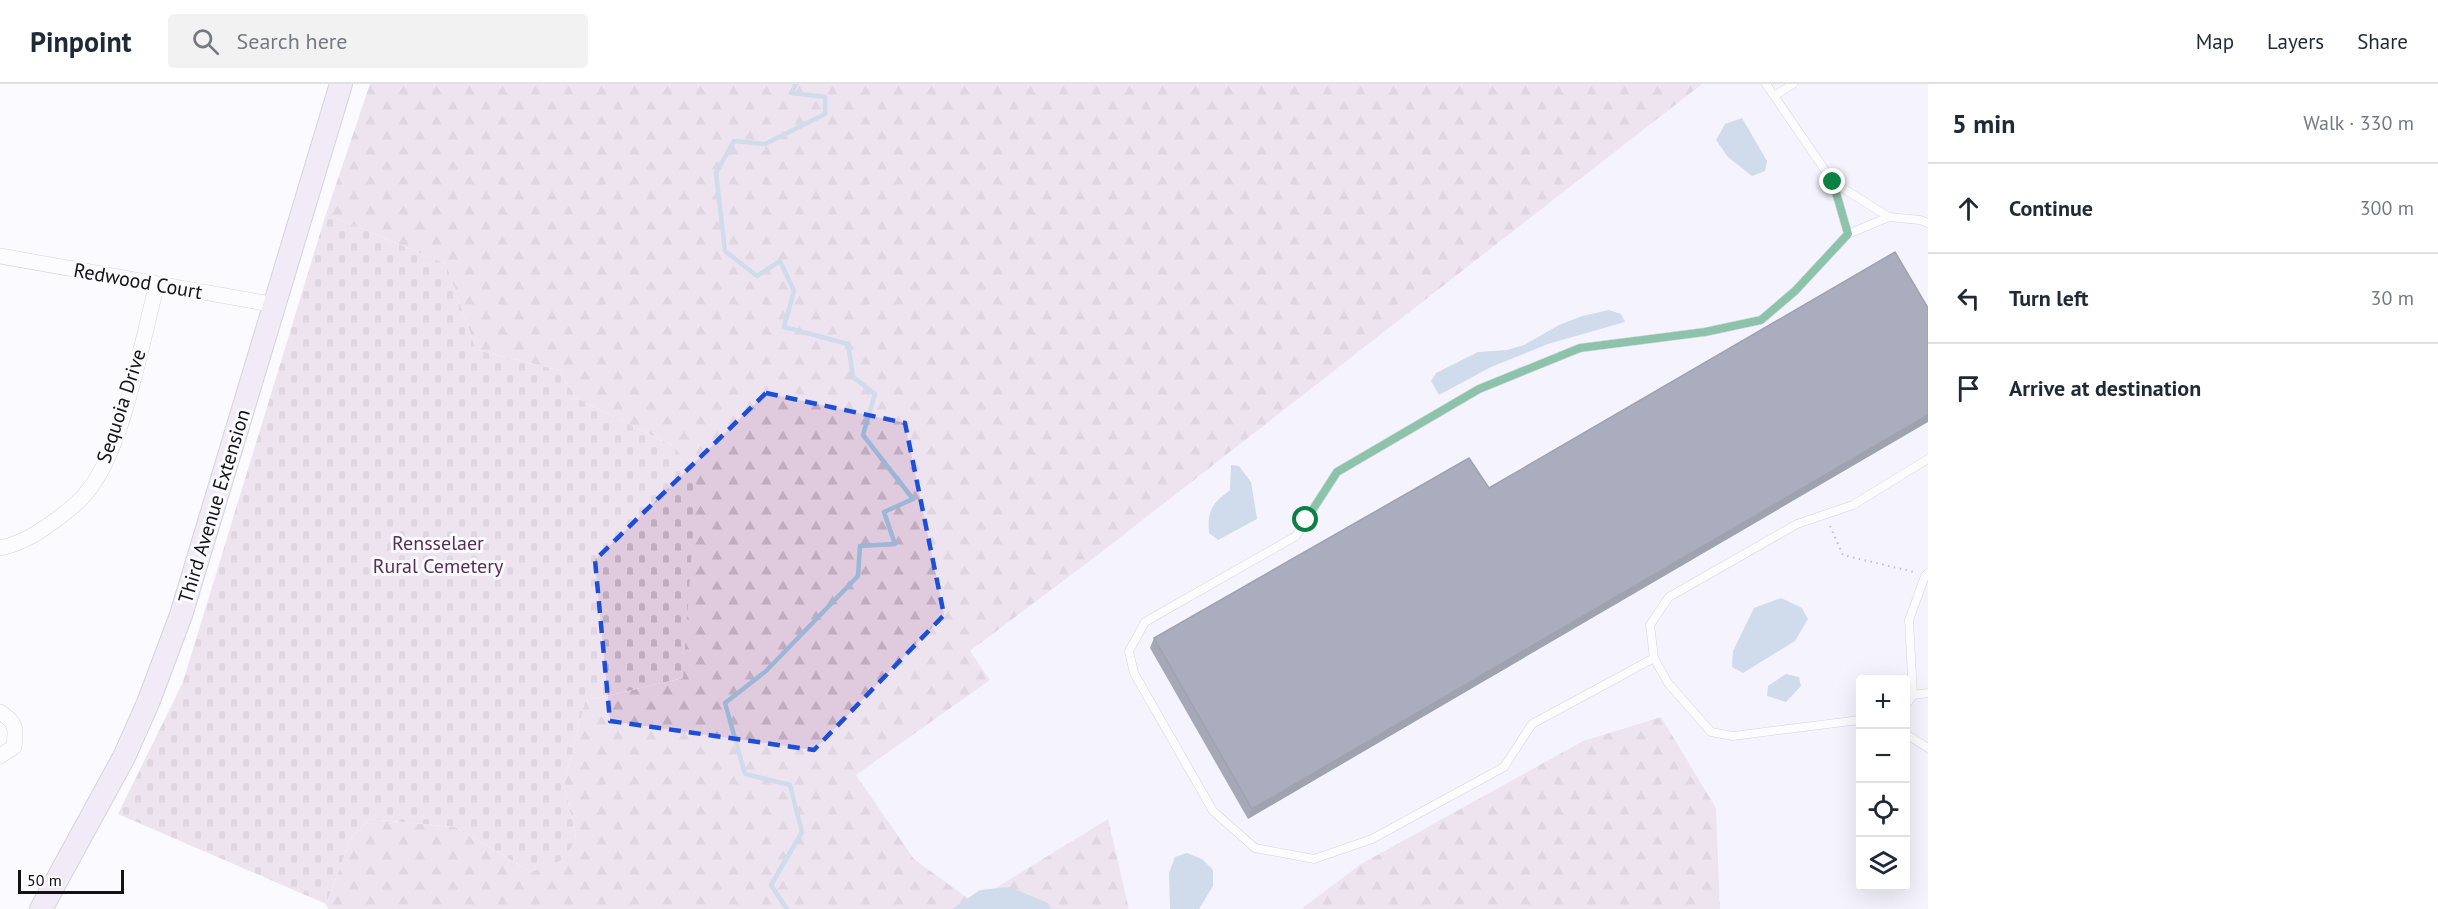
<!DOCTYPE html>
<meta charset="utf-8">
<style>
:root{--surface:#fff;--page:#f2f2f3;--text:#1f2937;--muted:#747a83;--line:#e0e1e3}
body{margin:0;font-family:"PT Sans",sans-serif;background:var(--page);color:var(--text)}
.controls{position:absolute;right:18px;bottom:18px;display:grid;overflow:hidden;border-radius:6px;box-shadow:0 6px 24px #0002}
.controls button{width:54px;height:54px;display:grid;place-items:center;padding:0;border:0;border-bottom:2px solid var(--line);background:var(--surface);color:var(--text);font:30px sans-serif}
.scale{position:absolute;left:18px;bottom:15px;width:106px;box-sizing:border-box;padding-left:6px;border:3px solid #121214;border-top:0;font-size:16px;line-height:21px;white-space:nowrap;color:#121214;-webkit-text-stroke:4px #fafaff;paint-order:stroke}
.stop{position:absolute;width:18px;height:18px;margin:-14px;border:4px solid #0b8043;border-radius:50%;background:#fff}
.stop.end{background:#0b8043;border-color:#fff;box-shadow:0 2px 6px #0008}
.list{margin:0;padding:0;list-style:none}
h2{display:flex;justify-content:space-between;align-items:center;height:78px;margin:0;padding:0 24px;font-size:26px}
h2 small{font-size:20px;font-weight:400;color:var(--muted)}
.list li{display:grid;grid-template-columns:39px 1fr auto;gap:18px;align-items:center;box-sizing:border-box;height:90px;padding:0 24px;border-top:2px solid var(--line)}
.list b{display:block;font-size:22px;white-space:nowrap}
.list em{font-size:20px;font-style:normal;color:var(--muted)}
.icon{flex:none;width:33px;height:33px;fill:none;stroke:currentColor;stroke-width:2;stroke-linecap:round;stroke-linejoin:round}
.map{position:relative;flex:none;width:1928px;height:825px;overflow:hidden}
header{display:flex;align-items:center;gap:36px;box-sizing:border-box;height:84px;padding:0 30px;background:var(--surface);border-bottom:2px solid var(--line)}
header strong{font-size:28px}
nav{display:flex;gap:33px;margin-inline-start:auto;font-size:21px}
.search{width:420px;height:54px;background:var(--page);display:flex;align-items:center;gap:15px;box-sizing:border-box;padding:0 21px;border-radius:6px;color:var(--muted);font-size:22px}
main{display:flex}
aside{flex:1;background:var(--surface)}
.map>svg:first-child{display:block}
.built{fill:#efedfd;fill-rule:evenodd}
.forest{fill:url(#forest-firs)}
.cemetery{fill:url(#cemetery-stones)}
.water{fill:#9eb6d6}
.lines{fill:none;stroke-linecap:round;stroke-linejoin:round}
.stream{stroke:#9eb6d6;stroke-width:4.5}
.lane-casing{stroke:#a8a7af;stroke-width:9}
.street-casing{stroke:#a8a7af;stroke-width:16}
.secondary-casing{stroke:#a8a7af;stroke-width:24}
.path{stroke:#7e7e81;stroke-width:2;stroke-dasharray:1.5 4.5;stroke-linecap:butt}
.lane{stroke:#fff;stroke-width:8}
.street{stroke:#fff;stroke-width:15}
.secondary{stroke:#e4d9ec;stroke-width:22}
.wall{fill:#3e455f}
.shaded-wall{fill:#32384e}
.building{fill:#48506f;stroke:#32384e;stroke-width:1.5}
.route{stroke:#0b8043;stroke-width:8}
.marked{fill:none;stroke:#1d4ed8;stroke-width:4.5;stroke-dasharray:12 8;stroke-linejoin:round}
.labels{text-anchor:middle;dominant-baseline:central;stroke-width:6;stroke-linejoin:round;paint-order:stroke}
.street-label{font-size:20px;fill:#121214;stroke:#fafaff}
.park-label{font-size:20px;fill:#582e55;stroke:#fafaff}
</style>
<header>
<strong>Pinpoint</strong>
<div class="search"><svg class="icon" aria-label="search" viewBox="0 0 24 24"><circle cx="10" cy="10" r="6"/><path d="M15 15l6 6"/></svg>Search here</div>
<nav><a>Map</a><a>Layers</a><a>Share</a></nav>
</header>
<main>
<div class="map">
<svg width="1928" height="825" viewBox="0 0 1928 825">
<defs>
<pattern id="forest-firs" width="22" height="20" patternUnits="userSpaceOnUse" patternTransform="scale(1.5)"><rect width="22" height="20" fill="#e0cadd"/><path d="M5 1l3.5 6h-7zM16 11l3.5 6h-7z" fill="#bfacbd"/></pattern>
<pattern id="cemetery-stones" width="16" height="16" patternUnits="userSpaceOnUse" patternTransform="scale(1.5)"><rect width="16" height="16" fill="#e0cadd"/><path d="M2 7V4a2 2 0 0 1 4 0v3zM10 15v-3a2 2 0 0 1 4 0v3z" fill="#bfacbd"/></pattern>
</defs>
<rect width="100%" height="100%" fill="#fafaff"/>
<!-- built -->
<path class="built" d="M 1702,0 L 1928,0 L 1928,825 L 1720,825 L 1716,724 L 1661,633 L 1583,657 L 1361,780 L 1301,825 L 1129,825 L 1108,736 L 973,818 L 914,775 L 855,691 L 990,596 L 970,567 L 1099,470 ZM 1860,596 L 1906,596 L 1906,802 L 1860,802 Z"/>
<!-- forest -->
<g class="forest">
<polygon points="370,0 1702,0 1099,470 970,567 990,596 856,691 914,775 973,818 1108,735 1129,825 328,825 326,820 351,754 370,735 455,743 531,788 576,753 564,701 585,617 683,594 673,362 576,314 559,286 476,266 446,180 326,130"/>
<polygon points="1661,633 1716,724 1720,825 1301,825 1361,780 1583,657"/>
</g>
<!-- cemetery -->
<polygon class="cemetery" points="326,130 446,180 476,266 559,286 576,314 673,362 697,390 683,594 585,617 564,701 576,753 565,775 531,788 455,743 370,735 351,754 326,820 118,730 183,598"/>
<!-- water -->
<g class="water">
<polygon points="1742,34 1767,77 1765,87 1752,92 1728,73 1716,56 1725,40"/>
<polygon points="1609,226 1621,230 1625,238 1548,260 1491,283 1439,311 1431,297 1436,289 1478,268 1507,266 1524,261 1559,241 1582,232"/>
<path d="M 1231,381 L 1239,382 L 1251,398 L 1257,435 L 1218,456 L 1209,449 C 1207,426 1212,420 1230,406 Z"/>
<polygon points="1781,514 1802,524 1808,535 1795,557 1743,589 1732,583 1733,567 1754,524"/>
<polygon points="1786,590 1799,593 1801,602 1786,618 1767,612 1768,602"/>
<polygon points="1187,769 1202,775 1213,786 1213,802 1199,825 1170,825 1169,789 1175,773"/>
<polygon points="1009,803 1048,819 1051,825 952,825 980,806"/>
</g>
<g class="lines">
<!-- stream -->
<polyline class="stream" points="787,825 771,801 802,748 790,701 745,690 725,619 766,587 858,492 860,462 895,460 884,428 913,415 863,351 875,310 853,293 848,260 784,243 794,207 780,177 757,192 725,167 716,89 734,57 765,60 825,30 825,13 791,9 796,0"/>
<!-- lane casing -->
<g class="lane-casing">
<g id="lane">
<polyline points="1766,0 1833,98 1848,150"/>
<polyline points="1774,12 1793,0"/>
<polyline points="1833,98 1889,133"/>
<polyline points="1654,574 1532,640 1504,683 1372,755 1314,775 1255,764 1213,727 1134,589 1129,567 1145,538 1296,452 1337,388 1479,305 1580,264 1705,248 1761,236 1795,207 1848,150 1889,133 1920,136 1928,139"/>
<polyline points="1913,611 1909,536 1925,492 1928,489"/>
<polyline points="1906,621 1913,611 1928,609"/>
<polyline points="1860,636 1733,652 1711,648 1668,599 1654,574 1650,541 1669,513 1797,440 1853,421 1928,375"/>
<polyline points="1906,650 1928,664"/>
</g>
</g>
<!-- street casing -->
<g class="street-casing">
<g id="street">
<polyline points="0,172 276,221"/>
<path d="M 0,464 C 20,460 37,450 53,438 C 65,429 78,420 87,408 C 124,364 141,258 157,201"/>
<path d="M 0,628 C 17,639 16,644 14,663 L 0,672"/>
</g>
</g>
<!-- secondary casing -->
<g class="secondary-casing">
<polyline id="secondary" points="41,825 124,673 148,619 181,531 341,0"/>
</g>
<!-- path -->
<polyline class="path" points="1830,442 1843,471 1914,488"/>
<!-- lane -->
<use href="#lane" class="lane"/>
<!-- street -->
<use href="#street" class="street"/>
<!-- secondary -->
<use href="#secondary" class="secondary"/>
</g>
<!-- wall -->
<polygon class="wall" points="1469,374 1248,735 1150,564 1154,554"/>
<!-- shaded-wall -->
<polygon class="shaded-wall" points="1928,331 1928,338 1248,735 1252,725"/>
<!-- building -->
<polygon class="building" points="1895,168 1928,224 1928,331 1252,725 1154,554 1469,374 1489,404"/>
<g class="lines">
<!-- route -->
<polyline class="route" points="1306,436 1337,388 1479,305 1580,264 1705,248 1761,236 1795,207 1848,150 1833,98"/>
</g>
<!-- marked area -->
<path d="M0 0H1928V825H0ZM 766,309 L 905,339 L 944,531 L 814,666 L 610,637 L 595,476 Z" fill="#fafaff" fill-opacity=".55" fill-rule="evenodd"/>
<path class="marked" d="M 766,309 L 905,339 L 944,531 L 814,666 L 610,637 L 595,476 Z"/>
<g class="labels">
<!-- street labels -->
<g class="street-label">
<text transform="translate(138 197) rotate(10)">Redwood Court</text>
<text transform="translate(121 322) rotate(-72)">Sequoia Drive</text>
<text transform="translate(214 422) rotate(-73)">Third Avenue Extension</text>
</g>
<!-- park labels -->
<g class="park-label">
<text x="438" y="459">Rensselaer<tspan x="438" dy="23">Rural Cemetery</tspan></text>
</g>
</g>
</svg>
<div class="controls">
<button>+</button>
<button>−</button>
<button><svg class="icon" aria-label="locate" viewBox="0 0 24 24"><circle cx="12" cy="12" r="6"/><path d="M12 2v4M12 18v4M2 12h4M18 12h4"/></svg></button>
<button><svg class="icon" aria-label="layers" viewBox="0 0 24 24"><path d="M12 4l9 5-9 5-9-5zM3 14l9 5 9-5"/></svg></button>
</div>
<div class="scale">50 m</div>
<div class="stop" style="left:1306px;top:436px"></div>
<div class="stop end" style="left:1833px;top:98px"></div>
</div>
<aside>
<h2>5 min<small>Walk · 330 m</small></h2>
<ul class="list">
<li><svg class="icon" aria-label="ahead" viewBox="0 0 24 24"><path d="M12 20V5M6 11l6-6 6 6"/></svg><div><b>Continue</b></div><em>300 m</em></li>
<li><svg class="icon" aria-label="left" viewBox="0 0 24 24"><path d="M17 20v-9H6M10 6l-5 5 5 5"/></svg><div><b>Turn left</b></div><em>30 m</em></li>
<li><svg class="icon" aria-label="arrive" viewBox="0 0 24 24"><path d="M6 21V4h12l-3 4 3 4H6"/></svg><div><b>Arrive at destination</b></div></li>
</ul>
</aside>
</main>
